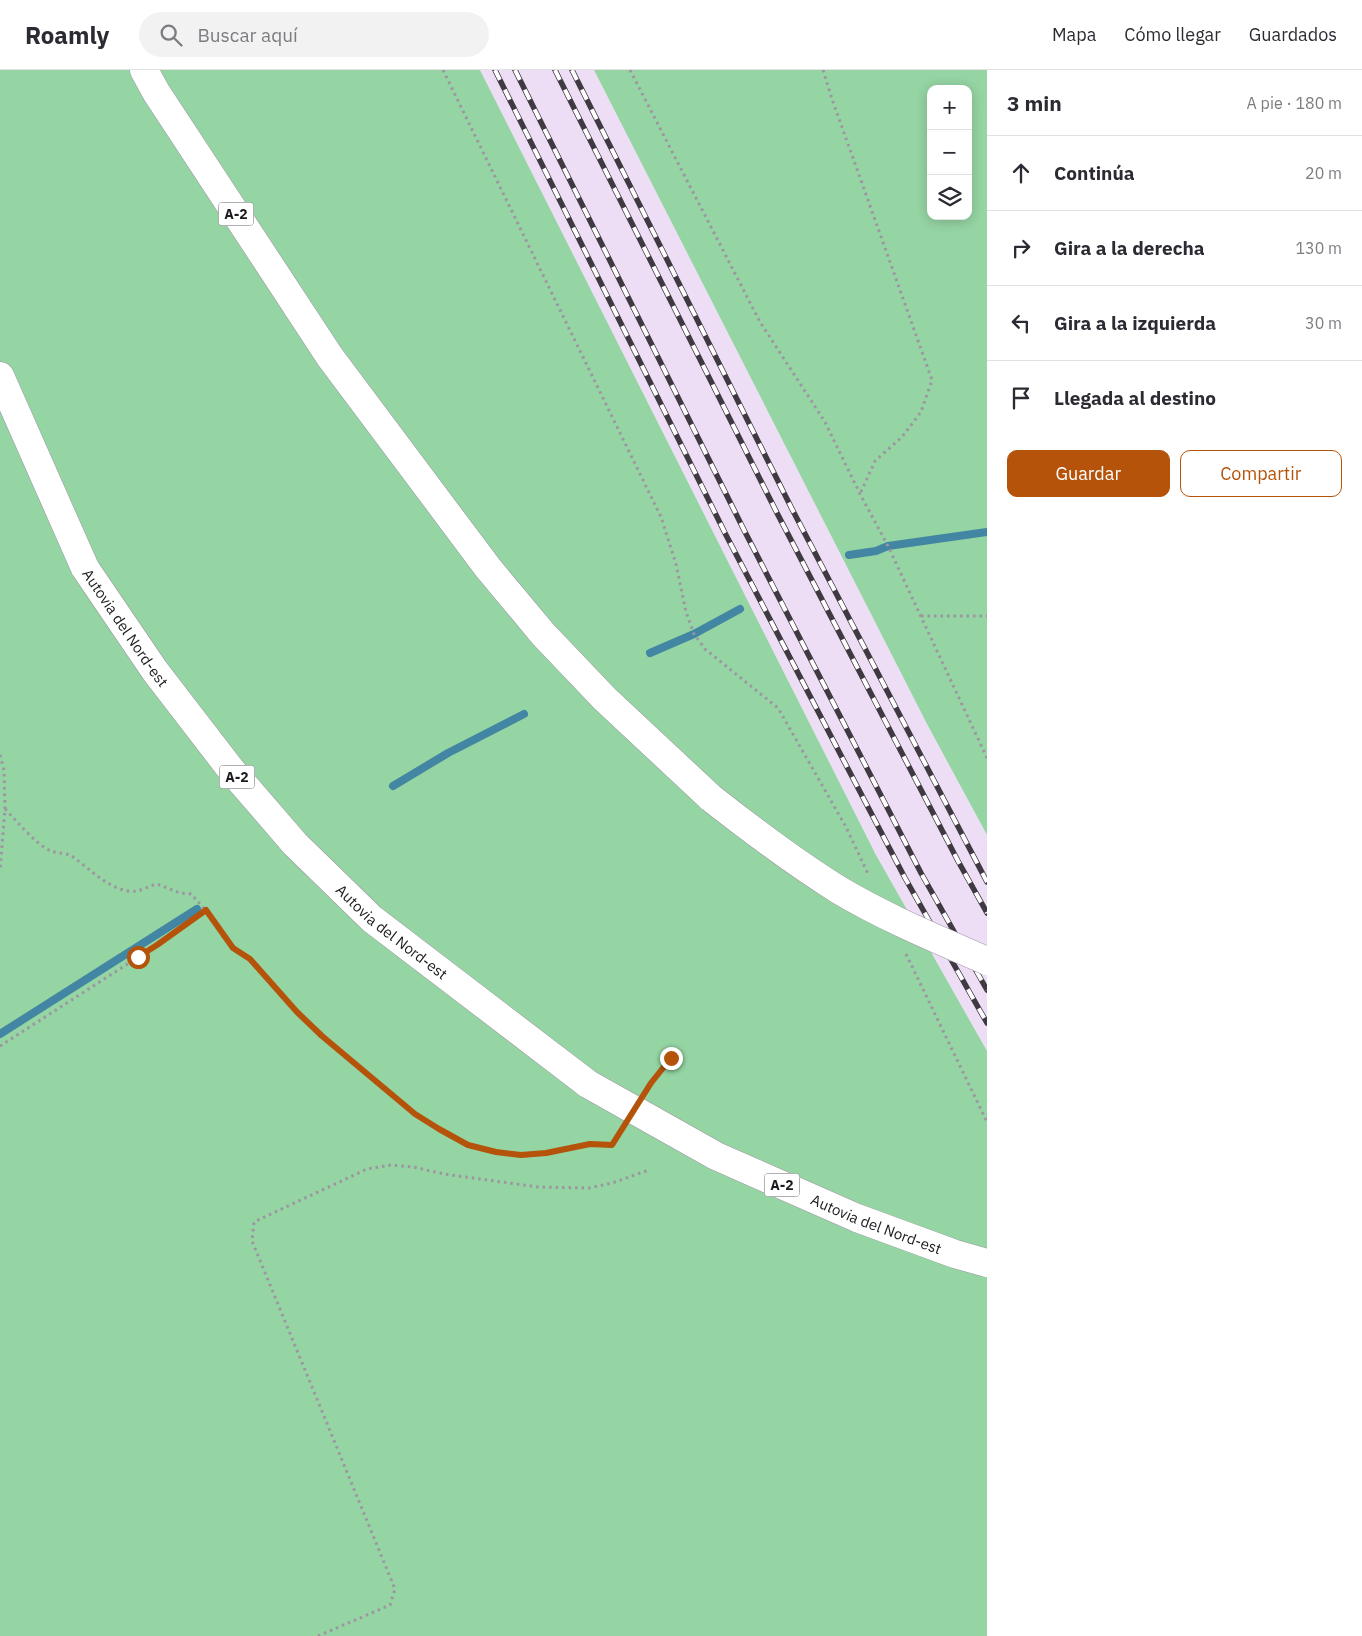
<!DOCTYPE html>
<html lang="es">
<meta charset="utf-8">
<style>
:root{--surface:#fff;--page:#f2f2f3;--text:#2b2b33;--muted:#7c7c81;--line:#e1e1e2;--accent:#b45309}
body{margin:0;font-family:"IBM Plex Sans",sans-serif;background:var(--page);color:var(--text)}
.controls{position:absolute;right:15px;top:15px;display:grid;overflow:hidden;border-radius:10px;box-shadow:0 2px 12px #0003}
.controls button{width:45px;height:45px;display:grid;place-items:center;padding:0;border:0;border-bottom:1px solid var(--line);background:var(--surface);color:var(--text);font:25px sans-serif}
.stop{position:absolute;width:15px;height:15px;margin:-11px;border:4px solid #b45309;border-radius:50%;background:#fff}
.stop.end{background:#b45309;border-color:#fff;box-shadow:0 1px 5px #0008}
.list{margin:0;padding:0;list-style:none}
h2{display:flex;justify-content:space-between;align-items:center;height:65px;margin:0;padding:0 20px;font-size:21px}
h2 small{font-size:16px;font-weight:400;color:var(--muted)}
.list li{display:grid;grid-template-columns:32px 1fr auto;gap:15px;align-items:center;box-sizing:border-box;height:75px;padding:0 20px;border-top:1px solid var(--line)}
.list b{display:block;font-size:19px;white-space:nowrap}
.list em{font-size:16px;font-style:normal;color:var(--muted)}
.actions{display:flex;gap:10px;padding:15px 20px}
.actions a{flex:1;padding:11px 0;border:1px solid var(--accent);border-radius:10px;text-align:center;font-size:18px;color:var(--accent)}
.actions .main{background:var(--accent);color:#fff}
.icon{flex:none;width:28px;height:28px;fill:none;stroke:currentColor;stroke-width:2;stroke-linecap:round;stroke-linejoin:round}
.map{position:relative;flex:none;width:987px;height:1566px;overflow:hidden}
header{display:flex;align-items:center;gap:30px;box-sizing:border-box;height:70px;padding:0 25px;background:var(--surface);border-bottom:1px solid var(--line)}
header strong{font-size:24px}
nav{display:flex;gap:28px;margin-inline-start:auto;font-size:18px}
.search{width:350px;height:45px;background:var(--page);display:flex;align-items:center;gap:12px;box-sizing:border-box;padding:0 18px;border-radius:28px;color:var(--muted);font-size:19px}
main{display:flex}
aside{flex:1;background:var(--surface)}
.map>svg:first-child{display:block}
.built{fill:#eddef5}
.green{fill:#95d4a3;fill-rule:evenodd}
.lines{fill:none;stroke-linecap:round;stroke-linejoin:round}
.stream{stroke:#4286a3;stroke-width:8}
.highway-casing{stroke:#a096a5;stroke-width:29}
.path{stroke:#9d95a2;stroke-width:3;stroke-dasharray:2.5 4;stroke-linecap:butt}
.highway{stroke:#fff;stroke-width:28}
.rail-casing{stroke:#3f3941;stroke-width:5.5}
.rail{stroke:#fff;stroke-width:4;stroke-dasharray:11;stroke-linecap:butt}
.highway-bridge-casing{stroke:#a096a5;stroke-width:29;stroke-linecap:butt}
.highway-bridge{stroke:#fff;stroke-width:28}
.route{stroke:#b45309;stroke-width:6}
.labels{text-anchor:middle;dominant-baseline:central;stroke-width:4;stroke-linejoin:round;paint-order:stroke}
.shield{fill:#fff;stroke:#625f63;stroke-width:1}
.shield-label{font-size:14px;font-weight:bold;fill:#1e1a20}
.street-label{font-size:15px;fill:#1e1a20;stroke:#fff}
</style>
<header>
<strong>Roamly</strong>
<div class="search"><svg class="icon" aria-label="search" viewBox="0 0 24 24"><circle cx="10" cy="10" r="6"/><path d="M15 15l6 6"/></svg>Buscar aquí</div>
<nav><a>Mapa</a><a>Cómo llegar</a><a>Guardados</a></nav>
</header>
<main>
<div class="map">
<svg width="987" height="1566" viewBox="0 0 987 1566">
<rect width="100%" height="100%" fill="#f8edfe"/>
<!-- built -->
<polygon class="built" points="480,0 594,0 927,654 987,765 987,981 876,785"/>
<!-- green -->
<g class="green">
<polygon points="0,0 480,0 876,785 987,981 987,1566 0,1566"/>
<path d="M 594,0 L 987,0 L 987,765 L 927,654 ZM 931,19 L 968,19 L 968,146 L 931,146 Z"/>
</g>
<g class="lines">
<!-- stream -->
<g class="stream">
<polyline points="849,485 876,481 888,476 987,462"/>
<polyline points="650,583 694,564 740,539"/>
<polyline points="393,716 448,683 524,644"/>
<polyline points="0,964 197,839"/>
</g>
<!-- highway casing -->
<g class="highway-casing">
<g id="highway">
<polyline points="144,0 156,22 330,287 488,498 543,564 605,629 711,728"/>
<path id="s1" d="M 0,306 L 85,498 L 155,601 L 232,701 L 295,774 L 372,849 L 588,1014"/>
</g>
</g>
<!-- path -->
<g class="path">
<polyline points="443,0 661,447 676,494 686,542 694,564 705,579 778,638 846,757 869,806"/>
<polyline points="630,0 760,252 825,352 860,424 888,476 987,688"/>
<polyline points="823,0 832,29 932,310 921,342 902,367 875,391 860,424"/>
<polyline points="921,546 987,546"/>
<polyline points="0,685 4,700 5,739 0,801"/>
<path d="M 5,739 C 17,751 35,774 51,781 C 58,784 66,782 73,787 C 90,799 106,817 128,821 C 140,823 147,816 157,814 L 180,823 L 191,824 L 217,853 L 233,878 L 250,889 L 297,942 L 322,966 L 415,1044 L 439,1059 L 468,1075 L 496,1082 L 521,1085 L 546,1083 L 590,1074 L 612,1075 L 621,1061"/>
<polyline points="906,884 987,1052"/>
<polyline points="0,976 157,875 206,840"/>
<polyline points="648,1017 671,988"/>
<polyline points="318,1566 390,1535 395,1519 252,1171 254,1152 367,1099 391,1095 413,1097 444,1104 538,1117 589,1118 612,1113 649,1100"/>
</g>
<!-- highway -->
<use href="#highway" class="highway"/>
<!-- rail casing -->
<g class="rail-casing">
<g id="rail">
<polyline points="495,0 726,465 905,808 987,953"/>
<polyline points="515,0 744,460 921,803 987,920"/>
<polyline points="555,0 777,443 958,791 987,843"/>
<polyline points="572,0 792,439 987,812"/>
</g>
</g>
<!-- rail -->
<use href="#rail" class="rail"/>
<!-- highway-bridge casing -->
<g class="highway-bridge-casing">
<g id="highway-bridge">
<path d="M 711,728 C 753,761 794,792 839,820 C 886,848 937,869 987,891"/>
<path id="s2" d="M 588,1014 L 716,1086 L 857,1148 L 955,1184 L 987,1193"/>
</g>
</g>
<!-- highway-bridge -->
<use href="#highway-bridge" class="highway-bridge"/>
</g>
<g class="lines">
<!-- route -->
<polyline class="route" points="138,887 157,875 206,840 233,878 250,889 297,942 322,966 415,1044 439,1059 468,1075 496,1082 521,1085 546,1083 590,1074 612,1075 651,1013 671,988"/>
</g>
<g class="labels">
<!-- shield labels -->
<g class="shield">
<rect x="218.5" y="132.5" width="35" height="23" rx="4"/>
<rect x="219.5" y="695.5" width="35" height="23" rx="4"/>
<rect x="764.5" y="1103.5" width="35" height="23" rx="4"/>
</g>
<g class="shield-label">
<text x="236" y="144">A-2</text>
<text x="237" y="707">A-2</text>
<text x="782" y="1115">A-2</text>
</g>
<!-- street labels -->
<g class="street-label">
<text stroke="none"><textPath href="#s1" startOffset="282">Autovia del Nord-est</textPath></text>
<text stroke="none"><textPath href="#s1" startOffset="688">Autovia del Nord-est</textPath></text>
<text stroke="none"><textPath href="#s2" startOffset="321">Autovia del Nord-est</textPath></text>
</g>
</g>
</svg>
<div class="controls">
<button>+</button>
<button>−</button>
<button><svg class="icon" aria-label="layers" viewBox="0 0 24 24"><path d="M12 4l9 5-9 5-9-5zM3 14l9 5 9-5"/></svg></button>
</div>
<div class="stop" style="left:138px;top:887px"></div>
<div class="stop end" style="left:671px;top:988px"></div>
</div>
<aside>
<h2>3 min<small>A pie · 180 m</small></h2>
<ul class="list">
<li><svg class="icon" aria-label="ahead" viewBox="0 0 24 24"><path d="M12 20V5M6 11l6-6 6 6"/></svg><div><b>Continúa</b></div><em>20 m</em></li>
<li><svg class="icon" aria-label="right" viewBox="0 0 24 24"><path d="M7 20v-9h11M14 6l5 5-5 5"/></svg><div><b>Gira a la derecha</b></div><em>130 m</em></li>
<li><svg class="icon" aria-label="left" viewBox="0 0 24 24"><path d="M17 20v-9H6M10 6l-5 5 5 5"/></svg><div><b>Gira a la izquierda</b></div><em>30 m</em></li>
<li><svg class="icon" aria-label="arrive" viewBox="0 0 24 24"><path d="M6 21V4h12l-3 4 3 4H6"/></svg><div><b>Llegada al destino</b></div></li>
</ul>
<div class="actions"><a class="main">Guardar</a><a>Compartir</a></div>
</aside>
</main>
